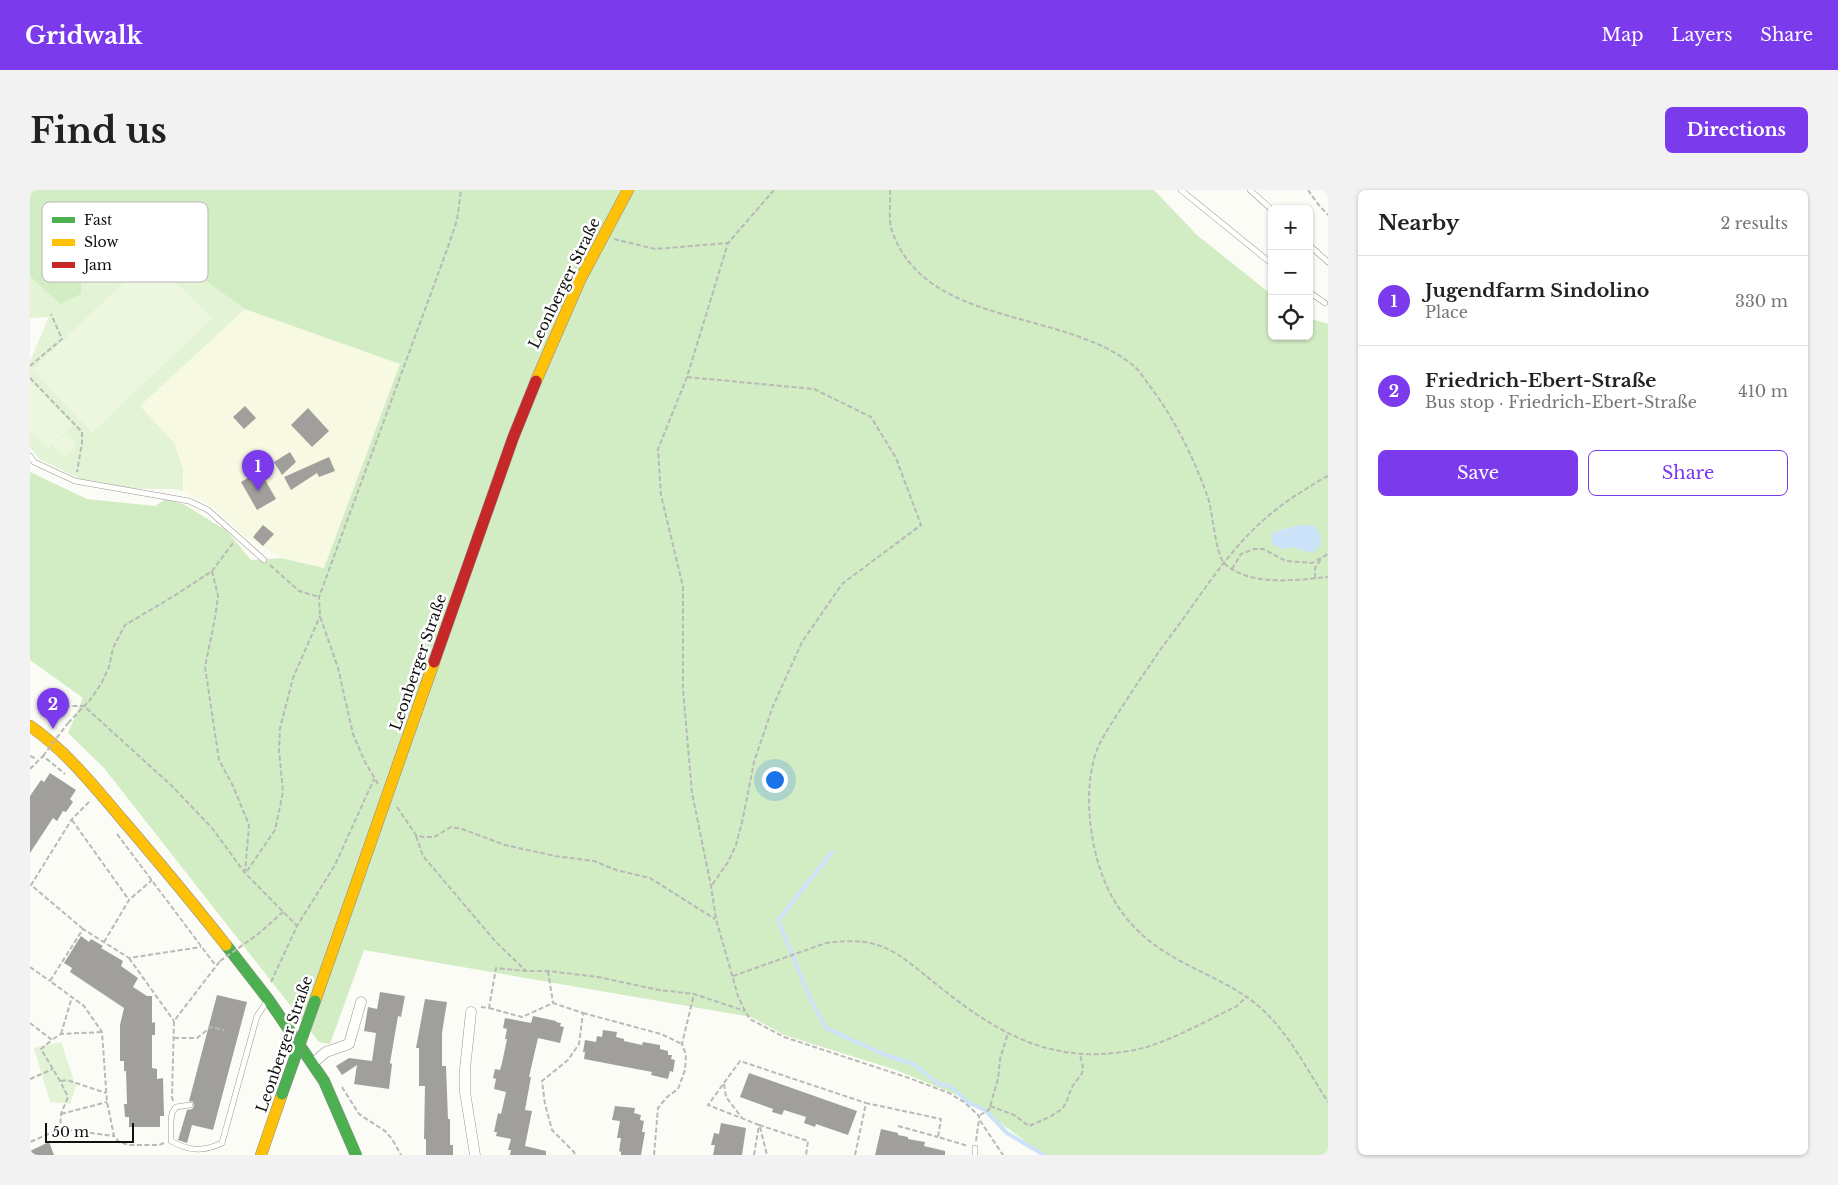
<!DOCTYPE html>
<meta charset="utf-8">
<style>
:root{--surface:#fff;--page:#f2f2f2;--text:#222;--muted:#767676;--line:#e0e0e0;--accent:#7c3aed}
body{margin:0;font-family:"Libre Baskerville",serif;background:var(--page);color:var(--text)}
.controls{position:absolute;right:15px;top:15px;display:grid;overflow:hidden;border-radius:8px;box-shadow:0 1px 4px #0004}
.controls button{width:45px;height:45px;display:grid;place-items:center;padding:0;border:0;border-bottom:1px solid var(--line);background:var(--surface);color:var(--text);font:25px sans-serif}
.scale{position:absolute;left:15px;bottom:12px;width:89px;box-sizing:border-box;padding-left:5px;border:2px solid #101010;border-top:0;font-size:14px;line-height:18px;white-space:nowrap;color:#101010;-webkit-text-stroke:4px #fff;paint-order:stroke}
.you{position:absolute;left:744px;top:589px;width:18px;height:18px;margin:-12px;border:4px solid #fff;border-radius:50%;background:#1a73e8;box-shadow:0 0 0 8px #1a73e833}
.badge{display:grid;place-items:center;width:32px;height:32px;border-radius:50%;background:var(--accent);color:#fff;font-size:16px;font-weight:700}
.pin{position:absolute;translate:-50% -41px;filter:drop-shadow(0 1px 2px #0008)}
.pin::after{content:'';position:absolute;top:26px;width:18px;height:15px;background:inherit;clip-path:polygon(0 0,100% 0,50% 100%)}
.list{margin:0;padding:0;list-style:none}
h2{display:flex;justify-content:space-between;align-items:center;height:65px;margin:0;padding:0 20px;font-size:21px}
h2 small{font-size:16px;font-weight:400;color:var(--muted)}
.list li{display:grid;grid-template-columns:32px 1fr auto;gap:15px;align-items:center;box-sizing:border-box;height:90px;padding:0 20px;border-top:1px solid var(--line)}
.list b{display:block;font-size:19px;white-space:nowrap}
.list p{margin:0;font-size:16px;white-space:nowrap;color:var(--muted)}
.list em{font-size:16px;font-style:normal;color:var(--muted)}
.actions{display:flex;gap:10px;padding:15px 20px}
.actions a{flex:1;padding:11px 0;border:1px solid var(--accent);border-radius:8px;text-align:center;font-size:18px;color:var(--accent)}
.actions .main{background:var(--accent);color:#fff}
.icon{flex:none;width:28px;height:28px;fill:none;stroke:currentColor;stroke-width:2;stroke-linecap:round;stroke-linejoin:round}
.map{position:relative;flex:none;width:1298px;height:965px;overflow:hidden;border-radius:8px}
header{display:flex;align-items:center;gap:30px;box-sizing:border-box;height:70px;padding:0 25px;background:var(--accent);color:#fff}
header strong{font-size:24px}
nav{display:flex;gap:28px;margin-inline-start:auto;font-size:18px}
.intro{display:flex;align-items:center;justify-content:space-between;box-sizing:border-box;height:120px;padding:0 30px}
h1{margin:0;font-size:35px}
.button{padding:12px 22px;border-radius:8px;background:var(--accent);color:#fff;font-size:18px;font-weight:700}
main{display:flex;gap:30px;padding:0 30px}
aside{flex:1;background:var(--surface);border-radius:8px;box-shadow:0 1px 4px #0004}
.map>svg:first-child{display:block}
.farmland{fill:#f8f9e3}
.green{fill:#e2f3d6}
.forest{fill:#d2ecc3;fill-rule:evenodd}
.pitch{fill:#edf7e0}
.water{fill:#cbe2f8}
.lines{fill:none;stroke-linecap:round;stroke-linejoin:round}
.stream{stroke:#cbe2f8;stroke-width:4}
.building{fill:#a09f9c}
.lane-casing{stroke:#969694;stroke-width:6}
.street-casing{stroke:#969694;stroke-width:11}
.fast-casing{stroke:#8d8d8b;stroke-width:12}
.slow-casing{stroke:#8d8d8b;stroke-width:12}
.jam-casing{stroke:#8d8d8b;stroke-width:12}
.path{stroke:#b9b9b8;stroke-width:2;stroke-dasharray:5 2.5;stroke-linecap:butt}
.lane{stroke:#fffffe;stroke-width:5}
.street{stroke:#fffffe;stroke-width:10}
.fast{stroke:#4caf50;stroke-width:11}
.slow{stroke:#ffc107;stroke-width:11}
.jam{stroke:#c62828;stroke-width:11}
.fast-bridge-casing{stroke:#8d8d8b;stroke-width:12;stroke-linecap:butt}
.path-bridge{stroke:#b9b9b8;stroke-width:2;stroke-dasharray:5 2.5;stroke-linecap:butt}
.fast-bridge{stroke:#4caf50;stroke-width:11}
.labels{text-anchor:middle;dominant-baseline:central;stroke-width:5;stroke-linejoin:round;paint-order:stroke}
.street-label{font-size:15px;fill:#101010;stroke:#fff}
.key{fill:#fff;stroke:#b7b7b7;stroke-width:1}
.key-label{font-size:14px;fill:#101010}
</style>
<header>
<strong>Gridwalk</strong>
<nav><a>Map</a><a>Layers</a><a>Share</a></nav>
</header>
<div class="intro"><h1>Find us</h1><a class="button">Directions</a></div>
<main>
<div class="map">
<svg width="1298" height="965" viewBox="0 0 1298 965">
<rect width="100%" height="100%" fill="#fcfcf7"/>
<!-- farmland -->
<polygon class="farmland" points="215,119 370,174 294,378 251,368 213,345 185,318 153,301 153,280 110,216"/>
<!-- green -->
<g class="green">
<polygon points="126,54 215,119 110,216 144,253 153,280 153,301 143,299 104,299 57,292 9,269 0,257 0,171 19,127 0,128 0,86 51,76 100,77"/>
<polygon points="31,852 46,896 40,914 20,912 4,858"/>
</g>
<!-- forest -->
<path class="forest" d="M 0,0 L 1124,0 L 1168,46 L 1242,105 L 1242,146 L 1279,146 L 1279,128 L 1298,134 L 1298,965 L 1014,965 L 939,910 L 866,880 L 754,845 L 721,827 L 334,760 L 300,854 L 289,852 L 74,578 L 38,543 L 53,508 L 0,470 L 0,282 L 57,309 L 125,316 L 136,309 L 155,315 L 197,341 L 221,370 L 251,368 L 294,378 L 370,174 L 215,119 L 126,55 L 100,77 L 52,76 L 51,104 L 30,114 L 0,86 ZM 1268,335 L 1273,361 L 1263,357 L 1242,343 Z"/>
<!-- pitch -->
<g class="pitch">
<polygon points="121,66 182,129 62,243 2,180"/>
<polygon points="0,190 43,235 18,259 0,241"/>
<polygon points="36,244 47,255 34,267 23,255"/>
</g>
<!-- water -->
<polygon class="water" points="1268,335 1284,336 1290,343 1291,354 1284,362 1273,361 1263,357 1255,359 1242,355 1242,343"/>
<g class="lines">
<!-- stream -->
<polyline class="stream" points="802,662 748,730 779,806 796,838 853,864 883,874 909,894 920,896 939,913 955,920 977,943 1014,965"/>
</g>
<!-- building -->
<g class="building">
<polygon points="215,216 226,228 214,239 203,227"/>
<polygon points="278,218 299,241 282,257 261,235"/>
<polygon points="260,262 266,272 252,285 244,272"/>
<polygon points="299,267 305,281 289,287 287,283 261,300 254,287"/>
<polygon points="230,281 246,309 227,320 211,292"/>
<polygon points="233,335 244,344 233,356 223,347"/>
<polygon points="20,583 46,600 40,609 43,612 36,622 33,621 27,631 23,628 0,663 0,606 11,590 14,592"/>
<polygon points="51,746 59,752 61,749 73,756 71,758 93,771 91,776 108,788 103,797 117,806 122,806 122,833 125,832 125,845 122,845 122,878 127,879 127,889 133,888 134,926 130,926 130,937 99,937 99,927 95,927 94,914 97,914 96,881 94,881 94,871 90,871 90,835 94,818 40,782 42,778 34,773"/>
<polygon points="350,802 375,806 371,827 368,826 360,873 362,874 359,899 324,894 327,875 312,885 306,876 319,868 342,871 346,843 334,841 338,817 347,819"/>
<polygon points="187,805 217,812 183,940 162,935 157,953 148,950 157,920 162,919 164,916 163,912 159,911"/>
<polygon points="395,809 417,812 412,843 412,876 416,876 418,929 420,929 420,955 423,955 423,965 396,965 396,949 394,949 395,896 389,896 389,858 386,858"/>
<polygon points="503,826 526,831 526,832 531,833 530,836 534,837 530,853 508,848 499,887 501,887 495,920 502,921 495,956 516,961 516,965 480,965 481,960 478,960 481,949 466,946 467,942 464,942 468,923 471,924 476,902 464,899 466,889 463,888 465,879 470,880 472,873 477,849 475,849 477,839 473,838 475,828 501,833"/>
<polygon points="573,840 587,842 586,847 594,849 594,851 612,855 613,852 630,855 630,859 638,861 638,865 642,865 641,869 645,870 643,882 640,881 638,889 621,885 622,882 554,869 555,862 553,862 555,850 566,852 567,846 572,847"/>
<polygon points="719,883 827,921 818,945 786,934 785,937 774,933 776,927 754,920 752,925 742,922 743,919 710,907"/>
<polygon points="585,916 605,918 604,923 611,925 610,930 614,931 612,942 615,942 611,965 591,965 591,962 589,961 591,948 587,948 590,931 582,930"/>
<polygon points="691,933 716,938 712,965 683,965 685,955 681,955 684,943 689,944"/>
<polygon points="851,939 868,943 868,945 878,947 878,949 895,952 894,956 915,961 915,965 845,965"/>
<polygon points="19,952 24,965 0,965 0,961"/>
</g>
<g class="lines">
<!-- lane casing -->
<g class="lane-casing">
<g id="lane">
<polyline points="1151,0 1242,74"/>
<polyline points="1220,0 1242,20"/>
<polyline points="1279,55 1298,72"/>
<polyline points="1279,102 1295,113"/>
<polyline points="0,266 4,272 45,291 159,311 178,320 234,370"/>
<path d="M 160,915 L 146,917 L 142,923 L 141,931 L 141,951 C 159,961 173,962 192,953 L 227,826 L 238,810"/>
<polyline points="945,965 945,958"/>
</g>
</g>
<!-- street casing -->
<g class="street-casing">
<g id="street">
<polyline points="441,822 435,879 435,902 445,965"/>
<polyline points="283,873 296,862 319,854 331,812"/>
</g>
</g>
<!-- fast casing -->
<g class="fast-casing">
<polyline id="fast" points="196,755 238,809 294,891 326,965"/>
</g>
<!-- slow casing -->
<g class="slow-casing">
<g id="slow">
<polyline points="506,191 550,90 598,0"/>
<path d="M 0,536 C 36,561 63,595 91,628 C 127,670 162,712 196,755"/>
<polyline points="285,811 404,472"/>
<polyline points="231,965 252,904"/>
</g>
</g>
<!-- jam casing -->
<g class="jam-casing">
<polyline id="jam" points="404,472 483,248 506,191"/>
</g>
<!-- path -->
<g class="path">
<polyline points="744,0 698,53 657,187 628,259 631,305 653,397 653,499 662,603 681,696 686,729 708,806 715,821 720,829 754,847 879,888 919,903 934,912 949,926 949,929 973,965"/>
<path d="M 860,0 C 861,13 858,30 862,41 C 896,139 1037,118 1105,177 C 1110,182 1115,189 1119,195 C 1144,228 1163,266 1177,305 C 1183,320 1185,365 1195,374 C 1221,397 1267,390 1298,387"/>
<polyline points="1278,0 1287,13 1298,25"/>
<polyline points="584,49 625,59 698,53"/>
<polyline points="0,176 32,149 21,124"/>
<polyline points="657,187 784,199 841,227 866,268 891,335 812,394 772,452 743,516 724,572 713,628 706,655 698,672 682,695"/>
<polyline points="0,188 52,242 52,253 47,282"/>
<path d="M 1298,286 C 1289,290 1281,296 1273,301 C 1209,339 1180,394 1136,452 C 1120,474 1105,497 1090,520 C 1083,531 1075,543 1069,555 C 1050,597 1060,671 1084,710 C 1095,729 1111,746 1129,758 C 1163,782 1207,793 1237,824 C 1262,849 1279,883 1298,912"/>
<polyline points="240,375 269,401 289,407"/>
<polyline points="1202,379 1211,364 1224,359 1233,359 1256,371 1282,373 1298,364"/>
<polyline points="182,381 188,406 185,428 175,477 189,570 203,596 219,635 215,683"/>
<polyline points="1285,388 1285,378 1291,369"/>
<polyline points="35,516 54,516 142,596 182,638 215,683 267,736"/>
<polyline points="38,533 60,510 71,494 79,477 83,458 95,435 144,406 182,381 203,353"/>
<polyline points="0,566 7,569"/>
<polyline points="0,579 13,566 35,584"/>
<polyline points="348,594 335,572 323,544 308,478 290,426 289,407 418,57 427,30 431,0"/>
<polyline points="367,617 386,645 393,647 404,647 421,637 432,639 475,655 525,666 564,671 586,680 620,688 685,729"/>
<polyline points="42,630 99,710"/>
<polyline points="87,644 186,776"/>
<polyline points="386,646 393,666 465,751 496,781"/>
<polyline points="217,681 245,640 253,602 249,560 250,538 263,488 290,426"/>
<polyline points="53,739 1,695 42,629 60,611"/>
<polyline points="227,745 253,722"/>
<polyline points="74,752 99,710 122,690"/>
<polyline points="99,768 144,831"/>
<polyline points="0,777 20,791"/>
<polyline points="518,781 523,813"/>
<path d="M 703,786 L 796,753 C 854,745 868,764 911,798 C 959,836 1007,867 1072,864 C 1086,863 1103,861 1117,857 C 1148,847 1178,830 1207,816 L 1216,807"/>
<polyline points="241,792 267,736 305,675 344,589"/>
<polyline points="451,817 459,818 466,778 496,781 518,781 568,787 629,800 664,804 715,821"/>
<polyline points="459,818 492,827 523,813 553,823 549,854 538,870 512,891 515,914 522,940 544,962 545,965"/>
<polyline points="553,823 631,844 652,854"/>
<polyline points="0,833 22,850 11,859 30,891 38,907 31,924 30,939 0,952"/>
<polyline points="31,844 42,807"/>
<polyline points="144,848 167,848 181,837 194,840"/>
<polyline points="23,849 31,844 72,842"/>
<polyline points="0,889 23,879"/>
<polyline points="31,891 37,890 76,903"/>
<polyline points="694,894 696,907 712,928"/>
<polyline points="312,897 329,924 355,941 362,949 371,965"/>
<polyline points="143,911 142,907 144,831 190,771"/>
<path d="M 960,916 L 984,925 L 999,936 C 1008,932 1029,924 1034,916 C 1038,910 1039,903 1042,897 C 1052,882 1056,885 1050,865"/>
<polyline points="31,924 77,912"/>
<polyline points="950,925 959,920 968,889 970,869 978,843"/>
<polyline points="729,935 778,951 776,965"/>
<polyline points="868,936 908,947"/>
<polyline points="730,937 737,965"/>
<polyline points="30,939 84,946"/>
<polyline points="946,951 949,929"/>
<polyline points="134,953 129,955 99,955 89,952 84,946 77,912 72,842 54,816 20,791 53,739 99,768 171,757"/>
<polyline points="624,965 628,918 637,907 648,899 655,880 656,865 652,854 664,804"/>
<polyline points="724,965 729,935 678,915 710,871 836,913"/>
<polyline points="825,965 836,913 911,929 908,947 938,956"/>
</g>
<!-- lane -->
<use href="#lane" class="lane"/>
<!-- street -->
<use href="#street" class="street"/>
<!-- fast -->
<use href="#fast" class="fast"/>
<!-- slow -->
<use href="#slow" class="slow"/>
<!-- jam -->
<use href="#jam" class="jam"/>
<!-- fast-bridge casing -->
<g class="fast-bridge-casing">
<polyline id="fast-bridge" points="252,904 285,811"/>
</g>
<!-- path-bridge -->
<g class="path-bridge">
<polyline points="13,566 38,533"/>
<polyline points="190,771 227,745"/>
</g>
<!-- fast-bridge -->
<use href="#fast-bridge" class="fast-bridge"/>
</g>
<g class="labels">
<!-- street labels -->
<g class="street-label">
<text transform="translate(534 93) rotate(-64)">Leonberger Straße</text>
<text transform="translate(388 472) rotate(-71)">Leonberger Straße</text>
<text transform="translate(254 854) rotate(-71)">Leonberger Straße</text>
</g>
</g>
<!-- legend -->
<rect x="12" y="12" width="166" height="80" rx="8" class="key"/>
<rect x="22" y="27" width="23" height="6" fill="#4caf50"/>
<rect x="22" y="49" width="23" height="7" fill="#ffc107"/>
<rect x="22" y="72" width="23" height="6" fill="#c62828"/>
<g class="key-label">
<text x="54" y="35">Fast</text>
<text x="54" y="57">Slow</text>
<text x="54" y="80">Jam</text>
</g>
</svg>
<div class="controls">
<button>+</button>
<button>−</button>
<button><svg class="icon" aria-label="locate" viewBox="0 0 24 24"><circle cx="12" cy="12" r="6"/><path d="M12 2v4M12 18v4M2 12h4M18 12h4"/></svg></button>
</div>
<div class="scale">50 m</div>
<div class="you"></div>
<div class="pin badge" style="left:228px;top:301px">1</div>
<div class="pin badge" style="left:23px;top:539px">2</div>
</div>
<aside>
<h2>Nearby<small>2 results</small></h2>
<ul class="list">
<li><span class="badge">1</span><div><b>Jugendfarm Sindolino</b><p>Place</p></div><em>330 m</em></li>
<li><span class="badge">2</span><div><b>Friedrich-Ebert-Straße</b><p>Bus stop · Friedrich-Ebert-Straße</p></div><em>410 m</em></li>
</ul>
<div class="actions"><a class="main">Save</a><a>Share</a></div>
</aside>
</main>
